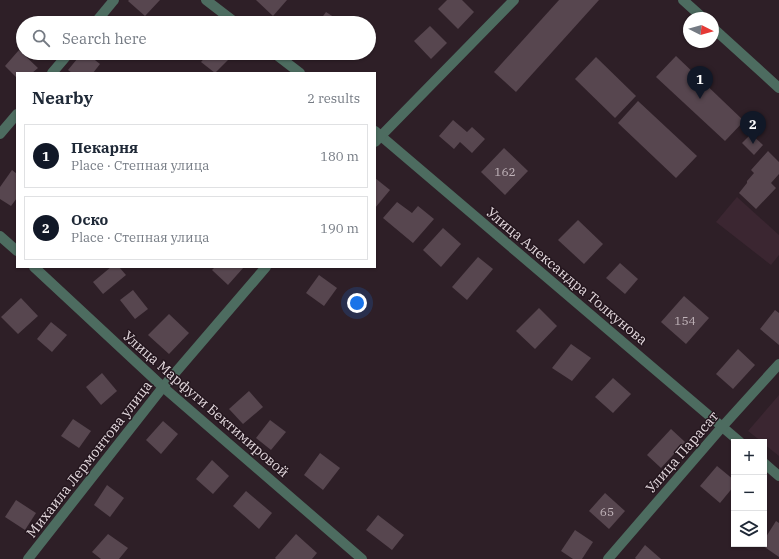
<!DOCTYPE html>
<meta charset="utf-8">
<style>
:root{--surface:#fff;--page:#f2f2f3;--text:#1f2937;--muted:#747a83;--line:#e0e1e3;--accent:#111827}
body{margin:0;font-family:"IBM Plex Serif",serif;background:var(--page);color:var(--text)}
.controls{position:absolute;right:12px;bottom:12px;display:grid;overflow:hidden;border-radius:0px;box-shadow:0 1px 3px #0004}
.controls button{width:36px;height:36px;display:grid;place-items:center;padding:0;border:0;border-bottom:1px solid var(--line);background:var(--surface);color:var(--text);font:20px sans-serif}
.compass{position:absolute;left:683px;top:12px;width:36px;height:36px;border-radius:50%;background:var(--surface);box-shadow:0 1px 3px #0004;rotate:96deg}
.you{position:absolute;left:357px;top:303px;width:14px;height:14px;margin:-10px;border:3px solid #fff;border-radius:50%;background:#1a73e8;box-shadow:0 0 0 6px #1a73e833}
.badge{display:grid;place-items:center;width:26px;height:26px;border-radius:50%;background:var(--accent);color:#fff;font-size:13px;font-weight:700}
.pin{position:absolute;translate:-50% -33px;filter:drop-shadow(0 1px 2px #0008)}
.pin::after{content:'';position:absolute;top:21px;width:14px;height:12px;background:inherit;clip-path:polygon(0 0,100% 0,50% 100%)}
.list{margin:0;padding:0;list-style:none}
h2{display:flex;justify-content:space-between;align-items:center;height:52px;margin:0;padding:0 16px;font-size:17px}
h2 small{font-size:13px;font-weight:400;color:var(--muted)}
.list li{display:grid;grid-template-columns:26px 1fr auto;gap:12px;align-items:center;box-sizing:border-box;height:64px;margin:0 8px 8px;padding:0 8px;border:1px solid var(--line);border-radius:0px}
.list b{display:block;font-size:15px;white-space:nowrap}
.list p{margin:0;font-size:13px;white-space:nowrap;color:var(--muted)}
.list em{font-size:13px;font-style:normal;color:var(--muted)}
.icon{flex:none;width:22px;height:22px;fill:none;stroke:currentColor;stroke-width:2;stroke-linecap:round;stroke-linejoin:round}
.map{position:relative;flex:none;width:779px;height:559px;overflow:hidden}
.search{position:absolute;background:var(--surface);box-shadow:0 1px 3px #0004;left:16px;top:16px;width:360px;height:44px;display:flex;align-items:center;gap:10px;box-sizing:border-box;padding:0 14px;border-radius:22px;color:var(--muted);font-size:15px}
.panel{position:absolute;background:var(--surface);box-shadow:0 1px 3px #0004;left:16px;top:72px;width:360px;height:196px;border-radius:0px}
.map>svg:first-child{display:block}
.built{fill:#3b2631}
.building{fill:#57464f}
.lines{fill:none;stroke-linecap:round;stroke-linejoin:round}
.minor{stroke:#4d6c60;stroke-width:10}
.labels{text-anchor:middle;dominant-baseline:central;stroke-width:3;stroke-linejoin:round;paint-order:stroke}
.number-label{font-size:12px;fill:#c1b4ba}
.street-label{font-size:14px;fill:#e4d9de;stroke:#24161e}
</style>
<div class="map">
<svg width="779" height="559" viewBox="0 0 779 559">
<rect width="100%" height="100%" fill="#2e1f27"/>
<!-- built -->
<g class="built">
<polygon points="737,197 779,235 779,255 771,265 716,222"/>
<polygon points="779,395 779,456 764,444 764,442 762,442 748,431"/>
</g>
<!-- building -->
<g class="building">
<polygon points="129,0 160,0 145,16 128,1"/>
<polygon points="256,0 287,0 273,16"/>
<polygon points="447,0 462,0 474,12 458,29 438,9"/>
<polygon points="559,0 599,0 516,92 494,72"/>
<polygon points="326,12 343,23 318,23"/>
<polygon points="430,26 447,43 431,59 414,41"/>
<polygon points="19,50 38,68 32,73 17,73 17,78 5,66"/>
<polygon points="82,53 86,53 100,64 93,73 72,73 68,70"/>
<polygon points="209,53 229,53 232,56 215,73 201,62"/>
<polygon points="676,56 744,121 725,141 656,77"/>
<polygon points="596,57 636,96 615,118 575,79"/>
<polygon points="638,101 697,156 676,178 618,123"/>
<polygon points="453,120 467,132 472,127 485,139 472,153 460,142 454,149 439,136"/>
<polygon points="751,134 763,145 754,155 742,143"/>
<polygon points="504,148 528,171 505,195 481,172"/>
<polygon points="768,151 779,162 779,174 771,183 776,188 756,209 739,193 747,183 747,181 754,173 751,170"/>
<polygon points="12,170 17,174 17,198 11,206 0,199 0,187"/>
<polygon points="375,178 390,190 375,208"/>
<polygon points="397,202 412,213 418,206 434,219 413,243 383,218"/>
<polygon points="578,220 603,244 584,264 558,240"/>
<polygon points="443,228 461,244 441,267 423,250"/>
<polygon points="478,257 493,269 467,300 452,287"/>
<polygon points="620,263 638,279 625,294 606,278"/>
<polygon points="111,267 119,267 126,275 103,294 93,282"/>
<polygon points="215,267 244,267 228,285 212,270"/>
<polygon points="319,275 337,288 324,306 306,293"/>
<polygon points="133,290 148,309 135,319 120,300"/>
<polygon points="684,296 709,318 686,344 661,322"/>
<polygon points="21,298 38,316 18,334 1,317"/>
<polygon points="539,308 557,326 535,349 516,331"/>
<polygon points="775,310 779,313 779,345 760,329"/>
<polygon points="169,314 189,333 169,354 148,335"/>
<polygon points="51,322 67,335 52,352 37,339"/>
<polygon points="571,344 591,358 572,381 552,368"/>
<polygon points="738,349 755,365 733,389 716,374"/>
<polygon points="102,373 117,391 101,405 86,387"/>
<polygon points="613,378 631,394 613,413 595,397"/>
<polygon points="249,391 263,407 243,424 229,409"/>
<polygon points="73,419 91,431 79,448 61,436"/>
<polygon points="270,420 286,432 271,450 256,438"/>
<polygon points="163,421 178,434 161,454 146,440"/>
<polygon points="671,429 685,442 661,468 647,455"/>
<polygon points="320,453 340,468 323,490 304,475"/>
<polygon points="212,460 229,476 213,494 196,479"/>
<polygon points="717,466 734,480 734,486 720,503 700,486"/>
<polygon points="107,485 124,498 110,517 94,505"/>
<polygon points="246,491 272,513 259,529 233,506"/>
<polygon points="605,493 625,511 609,529 589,511"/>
<polygon points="16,500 36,513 25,530 5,517"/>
<polygon points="378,515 404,535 392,550 366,530"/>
<polygon points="776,521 779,523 779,557 760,544 764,544 764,540"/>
<polygon points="575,530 593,542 582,559 573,559 561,551"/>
<polygon points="108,534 128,548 119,559 101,559 92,552"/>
<polygon points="296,534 317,553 312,559 276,559 275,558"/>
<polygon points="645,545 661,559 636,559 635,558"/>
</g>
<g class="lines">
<!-- minor -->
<g class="minor">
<polyline points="206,0 236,23"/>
<polyline points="683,0 703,18"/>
<polyline points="95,23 114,0"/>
<polyline points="713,28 779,88"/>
<polyline points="274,53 300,73"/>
<polyline points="52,73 69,53"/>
<polyline points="375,131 740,442"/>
<polyline points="0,134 17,114"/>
<polyline points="375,142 514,0"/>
<polyline points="0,236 17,251"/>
<polyline points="34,267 163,387 362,559"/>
<polyline points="764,463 779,476"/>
<polyline points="28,559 163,387 266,267"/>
<polyline points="608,559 722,427 779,364"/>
</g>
</g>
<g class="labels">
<!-- number labels -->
<g class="number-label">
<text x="505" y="171">162</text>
<text x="685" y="320">154</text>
<text x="607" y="511">65</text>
</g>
<!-- street labels -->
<g class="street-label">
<text transform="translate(567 276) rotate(40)">Улица Александра Толкунова</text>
<text transform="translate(206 404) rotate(41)">Улица Марфуги Бектимировой</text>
<text transform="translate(682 452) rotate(-49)">Улица Парасат</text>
<text transform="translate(89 459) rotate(-52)">Михаила Лермонтова улица</text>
</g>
</g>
</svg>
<div class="controls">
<button>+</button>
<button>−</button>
<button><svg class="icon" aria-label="layers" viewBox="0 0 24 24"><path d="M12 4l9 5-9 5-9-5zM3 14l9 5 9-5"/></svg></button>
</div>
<svg class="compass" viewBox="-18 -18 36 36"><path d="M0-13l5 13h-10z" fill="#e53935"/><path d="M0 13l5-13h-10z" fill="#747a83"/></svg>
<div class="you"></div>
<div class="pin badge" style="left:700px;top:99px">1</div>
<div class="pin badge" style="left:753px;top:144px">2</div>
<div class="search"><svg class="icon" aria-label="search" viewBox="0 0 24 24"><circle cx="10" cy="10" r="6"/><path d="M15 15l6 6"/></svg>Search here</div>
<section class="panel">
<h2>Nearby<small>2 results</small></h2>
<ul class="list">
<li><span class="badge">1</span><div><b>Пекарня</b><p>Place · Степная улица</p></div><em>180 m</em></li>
<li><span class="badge">2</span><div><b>Оско</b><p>Place · Степная улица</p></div><em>190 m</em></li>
</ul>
</section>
</div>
